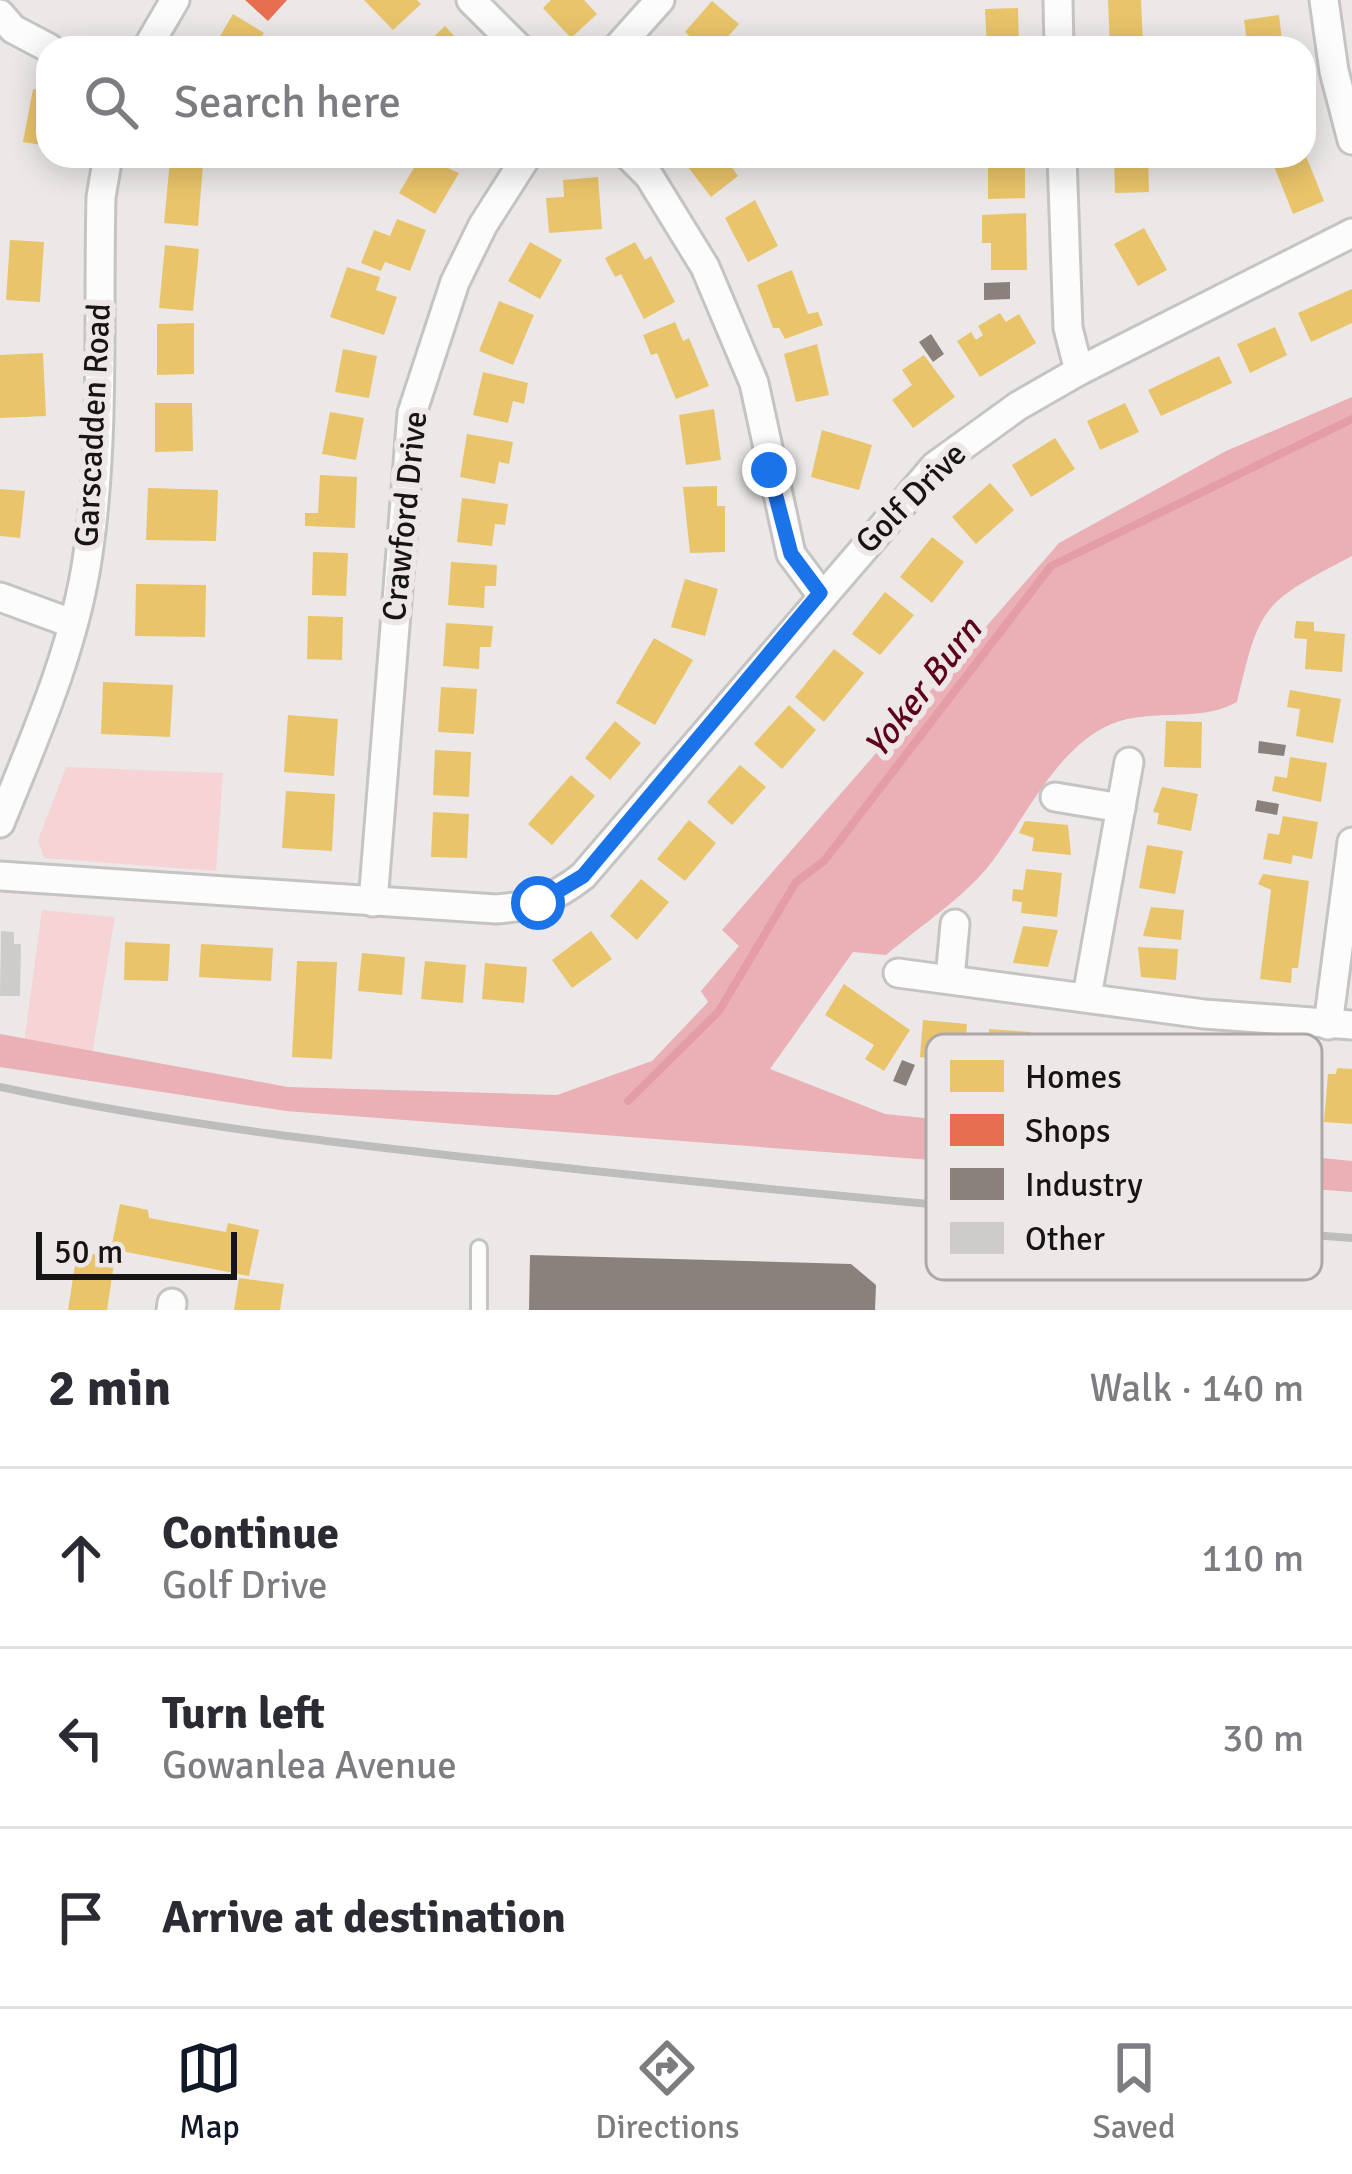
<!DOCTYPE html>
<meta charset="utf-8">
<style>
:root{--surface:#fff;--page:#f7f7f7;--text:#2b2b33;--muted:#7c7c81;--line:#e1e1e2;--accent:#111827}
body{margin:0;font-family:Signika,sans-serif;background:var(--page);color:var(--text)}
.scale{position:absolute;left:36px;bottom:30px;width:201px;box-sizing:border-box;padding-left:12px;border:6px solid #161414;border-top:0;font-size:33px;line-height:42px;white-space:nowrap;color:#161414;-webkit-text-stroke:9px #ede7e7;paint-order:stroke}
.stop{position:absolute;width:36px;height:36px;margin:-27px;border:9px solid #1a73e8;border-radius:50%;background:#fff}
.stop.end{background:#1a73e8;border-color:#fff;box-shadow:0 3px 12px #0008}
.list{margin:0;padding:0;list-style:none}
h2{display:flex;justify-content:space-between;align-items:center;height:156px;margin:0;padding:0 48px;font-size:51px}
h2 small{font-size:39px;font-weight:400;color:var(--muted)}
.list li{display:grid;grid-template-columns:78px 1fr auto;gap:36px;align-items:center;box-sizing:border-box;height:180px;padding:0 48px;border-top:3px solid var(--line)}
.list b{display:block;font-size:45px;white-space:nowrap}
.list p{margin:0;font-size:39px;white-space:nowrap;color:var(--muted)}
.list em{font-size:39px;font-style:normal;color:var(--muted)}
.icon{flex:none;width:66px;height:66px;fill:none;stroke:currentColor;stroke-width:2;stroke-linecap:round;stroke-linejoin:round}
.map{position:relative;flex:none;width:1352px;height:1310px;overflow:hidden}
.search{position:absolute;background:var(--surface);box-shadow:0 6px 30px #0003;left:36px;right:36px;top:36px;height:132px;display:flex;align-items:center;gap:30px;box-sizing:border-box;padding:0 42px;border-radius:36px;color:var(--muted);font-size:45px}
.sheet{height:696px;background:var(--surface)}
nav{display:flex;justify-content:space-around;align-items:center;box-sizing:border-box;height:168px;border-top:3px solid var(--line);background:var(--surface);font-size:33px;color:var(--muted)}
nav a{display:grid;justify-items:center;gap:6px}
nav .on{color:var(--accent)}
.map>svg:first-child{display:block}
.green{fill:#f6d3d5}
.forest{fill:#eab0b6}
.homes{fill:#e9c46a}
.shops{fill:#e76f51}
.industry{fill:#8a817c}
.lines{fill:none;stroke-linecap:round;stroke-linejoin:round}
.stream{stroke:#e49da5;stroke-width:8}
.building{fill:#cecbcb}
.lane-casing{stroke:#c6c3c3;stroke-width:20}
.street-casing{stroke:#c6c3c3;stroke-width:33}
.lane{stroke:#fcfcfc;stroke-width:14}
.street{stroke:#fcfcfc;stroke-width:27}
.rail{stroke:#bebdbd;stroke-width:8}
.route{stroke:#1a73e8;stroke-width:15}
.labels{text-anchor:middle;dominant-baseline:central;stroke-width:12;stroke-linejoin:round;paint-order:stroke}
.street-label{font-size:33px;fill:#161414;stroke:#ede7e7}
.water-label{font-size:36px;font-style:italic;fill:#5c001a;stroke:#ede7e7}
.key{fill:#ede7e7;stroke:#aca8a8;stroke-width:3}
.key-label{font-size:33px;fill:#161414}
</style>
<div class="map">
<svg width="1352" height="1310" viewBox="0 0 1352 1310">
<rect width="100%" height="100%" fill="#ece8e8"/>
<!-- green -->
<g class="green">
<polygon points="66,767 223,773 216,871 44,858 38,840"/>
<polygon points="42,910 115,917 92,1055 24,1043"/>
</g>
<!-- forest -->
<path class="forest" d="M 1352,397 L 1352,556 C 1262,603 1260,604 1237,702 C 1197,725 1145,705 1103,728 C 1053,755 1024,820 991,863 C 964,898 920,926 886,955 L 853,952 L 770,1069 L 885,1114 L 1352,1161 L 1352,1192 L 286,1111 L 0,1067 L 0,1034 L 288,1087 L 557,1095 L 652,1061 L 708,1002 L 701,991 L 739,946 L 722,930 L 1059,543 L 1226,451 Z"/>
<!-- homes -->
<g class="homes">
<polygon points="364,0 417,0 421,4 393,30"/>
<polygon points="551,0 584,0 597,14 571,38 543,8"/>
<polygon points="1108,0 1141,0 1143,46 1110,47"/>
<polygon points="712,1 739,24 718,48 704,48 685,32"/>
<polygon points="1018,8 1019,48 987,48 985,9"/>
<polygon points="233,14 264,33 254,48 213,48"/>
<polygon points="1279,15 1283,48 1248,48 1244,20"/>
<polygon points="445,26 465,48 422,48"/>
<polygon points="33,89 48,91 48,146 23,142"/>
<polygon points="421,156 459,173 435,214 399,193"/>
<polygon points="724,156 738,176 711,197 681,158"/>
<polygon points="988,156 1025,156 1025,198 988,199"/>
<polygon points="1114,156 1148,156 1149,192 1115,193"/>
<polygon points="1298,156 1306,156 1324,201 1293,214 1274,166"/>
<polygon points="170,161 203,164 198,226 164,223"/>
<polygon points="598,177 602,229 549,233 546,198 564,197 563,180"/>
<polygon points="755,200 778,246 748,262 725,218"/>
<polygon points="1026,213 1027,270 991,270 991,243 982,243 982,215"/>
<polygon points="397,219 426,230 410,271 385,262 381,271 361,263 374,230 390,236"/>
<polygon points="1144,228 1167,270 1138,286 1114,244"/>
<polygon points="10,240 44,242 40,302 6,300"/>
<polygon points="530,242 562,260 540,299 508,281"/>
<polygon points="635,242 645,260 651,256 675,302 644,319 621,274 615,277 605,258"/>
<polygon points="165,245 199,249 193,311 159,308"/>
<polygon points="347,267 380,277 376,290 397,297 384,335 330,317"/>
<polygon points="792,270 808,314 818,312 823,325 785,339 779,328 773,328 757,285"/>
<polygon points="1352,289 1352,323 1311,342 1298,313"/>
<polygon points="499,301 534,315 513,365 479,351"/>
<polygon points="1000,313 1006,322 1019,314 1036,343 980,377 957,341 971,332 976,340 983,335 978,326"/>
<polygon points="675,322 683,341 689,338 709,386 676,399 657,353 651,355 643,335"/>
<polygon points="194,323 194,374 157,375 157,324"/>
<polygon points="1275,327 1287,355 1250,373 1237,344"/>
<polygon points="817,344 829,395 796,402 784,354"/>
<polygon points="343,349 377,356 369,398 335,392"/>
<polygon points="43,353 46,416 0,418 0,355"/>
<polygon points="924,355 955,397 913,428 892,400 912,385 902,370"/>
<polygon points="1219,356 1232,383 1161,416 1148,390"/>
<polygon points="483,372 528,383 524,404 513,401 508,423 473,415"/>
<polygon points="155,403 192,403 193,451 155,452"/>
<polygon points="1125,403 1139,432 1100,450 1087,421"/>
<polygon points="714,409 721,460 686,465 679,415"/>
<polygon points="330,412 364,418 356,460 322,454"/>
<polygon points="822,430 872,445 859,490 811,477"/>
<polygon points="467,434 513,442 509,464 499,462 495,484 460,477"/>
<polygon points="1055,438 1075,469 1031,497 1012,465"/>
<polygon points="320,475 357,477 355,528 305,526 305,513 318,513"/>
<polygon points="990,483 1014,510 976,544 952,517"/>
<polygon points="717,486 717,506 725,506 725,552 690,553 683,487"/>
<polygon points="148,488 218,490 216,541 146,540"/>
<polygon points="0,489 25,491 20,538 0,536"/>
<polygon points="462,498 508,504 505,525 495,524 492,546 457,542"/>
<polygon points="932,537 964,562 932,603 900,577"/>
<polygon points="313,552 348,553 346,596 312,595"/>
<polygon points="451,562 497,565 496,586 485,586 484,608 448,605"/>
<polygon points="685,579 718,589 705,636 671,627"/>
<polygon points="136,584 206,585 205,637 135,636"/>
<polygon points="885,592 914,615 880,655 852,634"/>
<polygon points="308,616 343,617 342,660 307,659"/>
<polygon points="1296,621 1314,622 1314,631 1345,634 1342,672 1305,669 1307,639 1294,638"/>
<polygon points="446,623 493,626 491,647 480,647 479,669 443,666"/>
<polygon points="654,638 693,660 655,725 616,703"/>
<polygon points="834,649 864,673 824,722 795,697"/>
<polygon points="103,682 173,685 170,737 101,734"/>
<polygon points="441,687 477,689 474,734 438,732"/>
<polygon points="1290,690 1341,699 1333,743 1296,736 1300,709 1287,707"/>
<polygon points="789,705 816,730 782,769 754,744"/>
<polygon points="288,715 338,719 334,776 284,772"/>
<polygon points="615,721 641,743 610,780 585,758"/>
<polygon points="1166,721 1202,722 1201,768 1164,767"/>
<polygon points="435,750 471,752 469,797 433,795"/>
<polygon points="1290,757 1327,763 1321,802 1272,791 1275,776 1287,778"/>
<polygon points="740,765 766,787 732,825 707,802"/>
<polygon points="571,775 595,796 552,845 528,824"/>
<polygon points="1162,787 1198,794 1191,831 1157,824 1159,813 1153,812"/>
<polygon points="286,791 335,794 332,851 282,848"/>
<polygon points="433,812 469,814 467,858 431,857"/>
<polygon points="1283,816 1318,822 1312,859 1293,855 1291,864 1263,859 1268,833 1279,835"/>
<polygon points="689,820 716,843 685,881 657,859"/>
<polygon points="1025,821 1068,825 1071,855 1032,851 1034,838 1019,833"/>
<polygon points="1147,845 1183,851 1175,894 1139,888"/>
<polygon points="1026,869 1062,873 1057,917 1021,913 1022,902 1012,901 1013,889 1023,890"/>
<polygon points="1263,874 1309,881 1298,968 1292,968 1291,983 1260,979 1271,890 1258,884"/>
<polygon points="641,879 669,902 637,940 610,916"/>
<polygon points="1151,907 1184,910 1181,940 1143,936"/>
<polygon points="1023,926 1058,930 1048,967 1013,963"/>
<polygon points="591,931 612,959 572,988 552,960"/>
<polygon points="125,942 170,944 168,981 124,980"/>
<polygon points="201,944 273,948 271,981 199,977"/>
<polygon points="1138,947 1178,949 1176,980 1141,977"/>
<polygon points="362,953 405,957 402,995 358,991"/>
<polygon points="297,961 337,962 332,1059 292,1057"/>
<polygon points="425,961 466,965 463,1003 421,999"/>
<polygon points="485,963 527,967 524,1003 482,999"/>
<polygon points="844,984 910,1030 884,1071 865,1059 874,1045 825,1015"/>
<polygon points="923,1020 967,1024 964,1061 920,1057"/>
<polygon points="989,1029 1031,1032 1029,1051 1037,1052 1034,1082 1011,1080 1013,1064 1001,1063 1000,1071 989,1076"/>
<polygon points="1337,1068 1352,1069 1352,1124 1324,1122 1328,1074 1336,1074"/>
<polygon points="120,1204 148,1210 149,1218 226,1232 228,1223 259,1230 249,1276 111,1249"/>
<polygon points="77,1252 115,1257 107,1310 68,1310"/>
<polygon points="239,1278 284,1284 280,1310 234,1310"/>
</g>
<!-- shops -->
<polygon class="shops" points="245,0 287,0 268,21"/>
<!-- industry -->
<g class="industry">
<polygon points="1010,282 1010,299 984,300 984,283"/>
<polygon points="931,334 944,354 933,362 919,342"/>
<polygon points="1259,741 1286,745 1284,756 1258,753"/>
<polygon points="1257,800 1279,804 1277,815 1255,811"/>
<polygon points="902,1060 915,1065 906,1086 893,1081"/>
<polygon points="530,1255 851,1264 876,1285 875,1310 529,1310"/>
</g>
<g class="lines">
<!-- stream -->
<polyline class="stream" points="628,1101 719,1011 796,882 824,861 1051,566 1352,419"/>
</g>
<!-- building -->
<polygon class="building" points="1,931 14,932 14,944 21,944 20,996 0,996"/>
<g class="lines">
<!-- lane casing -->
<g class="lane-casing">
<polyline id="lane" points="479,1248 479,1310"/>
</g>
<!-- street casing -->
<g class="street-casing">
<g id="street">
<polyline points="471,0 519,48"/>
<polyline points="1058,0 1059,48"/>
<polyline points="1324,0 1334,71 1352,140"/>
<polyline points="0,14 13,29 49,48"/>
<polyline points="147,48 175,0"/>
<polyline points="617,48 660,0"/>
<polyline points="629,156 649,176 705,267 754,383 791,554 820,593"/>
<polyline points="1062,156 1068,328 1079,371"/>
<polyline points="0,597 71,623"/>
<polyline points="1055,797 1121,808"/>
<path d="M 0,823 C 35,737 75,647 88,554 C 105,436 98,316 101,197 L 108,156"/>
<path d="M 0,876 L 496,909 C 531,907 555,898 583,876 L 935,466 L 1018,406 L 1079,371 L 1352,233"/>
<polyline points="373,902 412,413 455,282 483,225 527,156"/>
<polyline points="898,973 1204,1014 1352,1025"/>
<polyline points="950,979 955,924"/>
<polyline points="1087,996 1129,762"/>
<polyline points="1328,1025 1352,842"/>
<polyline points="171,1310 172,1303"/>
</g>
</g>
<!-- lane -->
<use href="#lane" class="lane"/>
<!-- street -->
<use href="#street" class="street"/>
<!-- rail -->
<path class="rail" d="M 0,1087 C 191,1129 389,1149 584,1170 C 839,1197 1095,1220 1352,1238"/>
</g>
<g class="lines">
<!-- route -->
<polyline class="route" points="538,903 583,876 820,593 791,554 769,470"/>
</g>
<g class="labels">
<!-- street labels -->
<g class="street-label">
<text transform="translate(93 425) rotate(-87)">Garscadden Road</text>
<text transform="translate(911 498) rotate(-45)">Golf Drive</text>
<text transform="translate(405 516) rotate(-84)">Crawford Drive</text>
</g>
<!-- water labels -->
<g class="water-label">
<text transform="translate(923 688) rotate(-52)">Yoker Burn</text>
</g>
</g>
<!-- legend -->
<rect x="926" y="1034" width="396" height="246" rx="18" class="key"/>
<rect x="950" y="1060" width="54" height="32" fill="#e9c46a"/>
<rect x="950" y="1114" width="54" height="32" fill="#e76f51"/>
<rect x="950" y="1168" width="54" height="32" fill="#8a817c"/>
<rect x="950" y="1222" width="54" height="32" fill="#cecbcb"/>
<g class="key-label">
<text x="1025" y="1088">Homes</text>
<text x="1025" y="1142">Shops</text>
<text x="1025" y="1196">Industry</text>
<text x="1025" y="1250">Other</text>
</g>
</svg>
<div class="scale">50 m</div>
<div class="stop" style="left:538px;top:903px"></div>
<div class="stop end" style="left:769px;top:470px"></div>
<div class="search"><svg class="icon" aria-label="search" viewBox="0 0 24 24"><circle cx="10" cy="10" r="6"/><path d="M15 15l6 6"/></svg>Search here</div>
</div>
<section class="sheet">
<h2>2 min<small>Walk · 140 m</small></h2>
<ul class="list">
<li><svg class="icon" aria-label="ahead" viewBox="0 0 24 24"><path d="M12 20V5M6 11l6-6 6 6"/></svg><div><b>Continue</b><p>Golf Drive</p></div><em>110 m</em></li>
<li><svg class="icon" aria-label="left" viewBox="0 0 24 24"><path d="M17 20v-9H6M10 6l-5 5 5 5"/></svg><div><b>Turn left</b><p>Gowanlea Avenue</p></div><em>30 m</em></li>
<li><svg class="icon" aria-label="arrive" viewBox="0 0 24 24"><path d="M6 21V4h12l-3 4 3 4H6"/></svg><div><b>Arrive at destination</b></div></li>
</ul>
</section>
<nav>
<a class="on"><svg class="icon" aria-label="map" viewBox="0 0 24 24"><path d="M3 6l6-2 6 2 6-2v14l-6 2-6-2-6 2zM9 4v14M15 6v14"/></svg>Map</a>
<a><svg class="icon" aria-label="directions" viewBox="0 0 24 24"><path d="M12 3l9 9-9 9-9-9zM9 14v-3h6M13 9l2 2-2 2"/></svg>Directions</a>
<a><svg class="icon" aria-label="saved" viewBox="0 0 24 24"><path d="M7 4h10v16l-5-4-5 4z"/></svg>Saved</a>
</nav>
